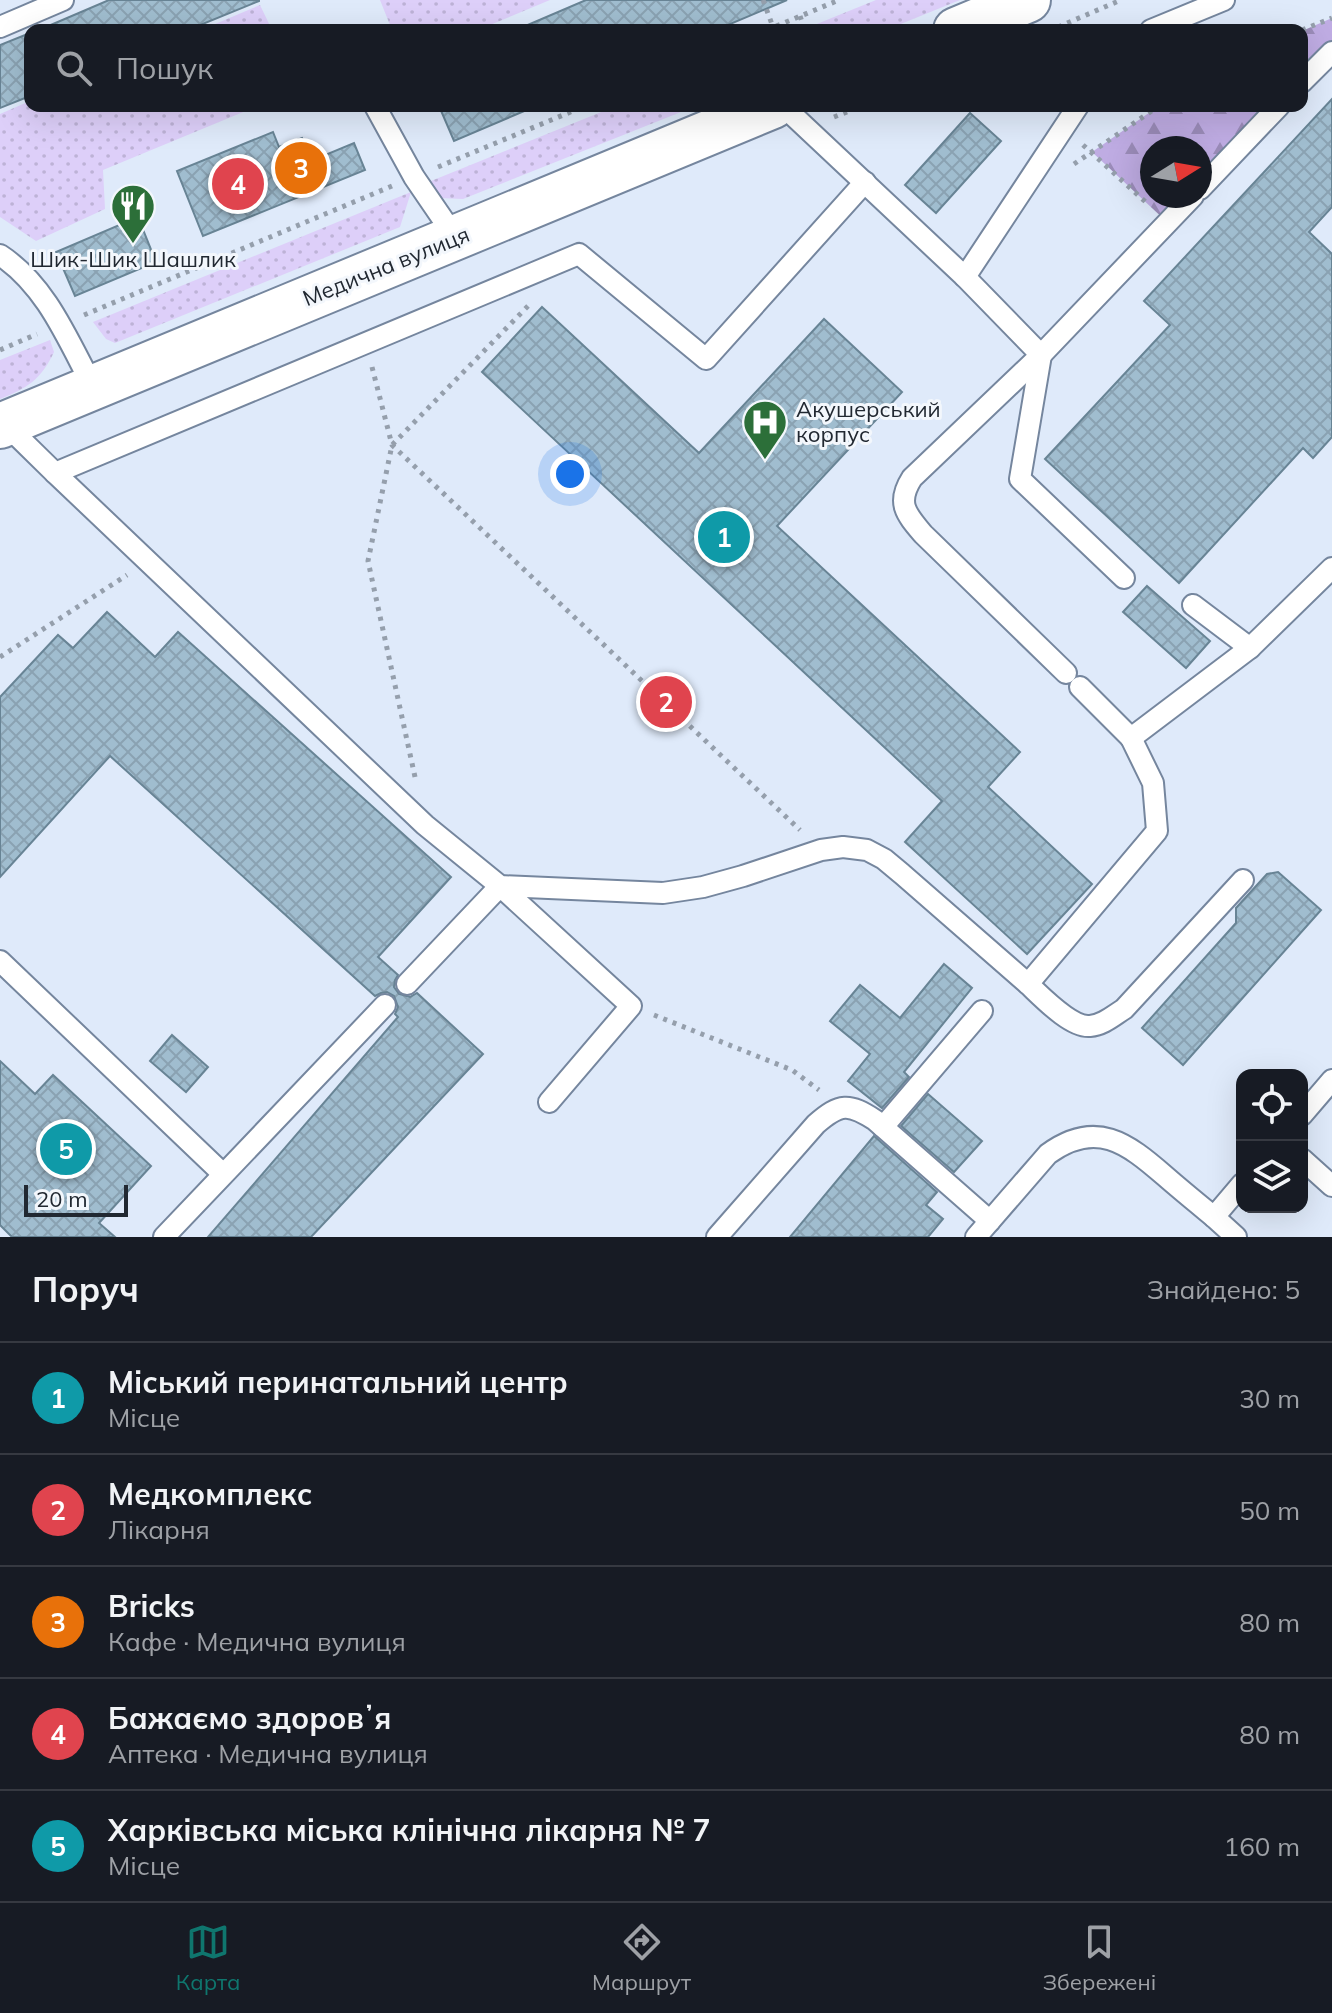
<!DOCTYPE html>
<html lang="uk">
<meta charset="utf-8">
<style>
:root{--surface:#171b24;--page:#20242c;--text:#f1f3f6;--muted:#9ea1a6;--line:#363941;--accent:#0f766e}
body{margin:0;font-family:Mulish,sans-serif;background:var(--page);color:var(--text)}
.controls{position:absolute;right:24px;bottom:24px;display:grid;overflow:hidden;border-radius:16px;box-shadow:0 8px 32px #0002}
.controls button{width:72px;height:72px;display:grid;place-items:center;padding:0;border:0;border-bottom:2px solid var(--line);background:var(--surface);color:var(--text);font:40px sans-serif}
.compass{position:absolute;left:1140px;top:136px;width:72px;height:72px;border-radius:50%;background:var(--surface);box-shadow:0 8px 32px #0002;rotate:79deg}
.scale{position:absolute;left:24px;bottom:20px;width:104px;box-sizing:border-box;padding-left:8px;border:4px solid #212831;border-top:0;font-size:22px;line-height:28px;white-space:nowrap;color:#212831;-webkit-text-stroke:6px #f3f7fc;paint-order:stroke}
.you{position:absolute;left:570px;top:474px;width:28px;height:28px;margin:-20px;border:6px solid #fff;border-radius:50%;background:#1a73e8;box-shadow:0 0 0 12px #1a73e833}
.badge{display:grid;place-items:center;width:52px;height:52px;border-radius:50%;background:var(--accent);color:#fff;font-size:26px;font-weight:700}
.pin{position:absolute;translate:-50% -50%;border:4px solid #fff;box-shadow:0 2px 8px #0006}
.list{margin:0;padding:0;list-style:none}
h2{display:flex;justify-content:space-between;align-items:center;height:104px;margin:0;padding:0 32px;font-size:34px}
h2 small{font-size:26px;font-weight:400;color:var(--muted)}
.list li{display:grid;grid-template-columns:52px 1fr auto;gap:24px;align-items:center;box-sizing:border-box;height:112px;padding:0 32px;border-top:2px solid var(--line)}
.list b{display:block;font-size:30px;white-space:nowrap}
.list p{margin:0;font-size:26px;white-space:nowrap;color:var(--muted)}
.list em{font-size:26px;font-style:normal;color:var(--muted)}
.icon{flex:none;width:44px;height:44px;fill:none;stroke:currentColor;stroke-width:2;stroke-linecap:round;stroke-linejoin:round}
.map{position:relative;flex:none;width:1332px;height:1237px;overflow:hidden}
.search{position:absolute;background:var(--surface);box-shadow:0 8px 32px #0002;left:24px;right:24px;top:24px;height:88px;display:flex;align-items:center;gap:20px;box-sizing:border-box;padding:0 28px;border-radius:16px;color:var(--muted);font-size:30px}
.sheet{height:664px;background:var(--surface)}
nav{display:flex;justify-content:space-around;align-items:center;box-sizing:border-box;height:112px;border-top:2px solid var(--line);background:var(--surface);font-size:22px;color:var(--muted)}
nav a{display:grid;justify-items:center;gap:4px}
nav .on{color:var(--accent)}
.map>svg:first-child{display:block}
.grass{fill:url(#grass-dots)}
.forest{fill:url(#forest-firs)}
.building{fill:url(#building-cross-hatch);stroke:#688495;stroke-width:2}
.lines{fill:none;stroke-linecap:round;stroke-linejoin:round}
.service-casing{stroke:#75869e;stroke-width:24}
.tertiary-casing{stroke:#75869e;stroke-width:48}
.path{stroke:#959fac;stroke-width:5;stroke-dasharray:4 6;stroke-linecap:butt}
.service{stroke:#fff;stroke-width:20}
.tertiary{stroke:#fff;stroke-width:44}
.labels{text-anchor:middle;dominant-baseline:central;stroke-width:6;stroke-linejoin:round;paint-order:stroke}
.poi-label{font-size:22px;fill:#212831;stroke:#f3f7fc}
.street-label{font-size:22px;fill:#212831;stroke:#f3f7fc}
</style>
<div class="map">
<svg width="1332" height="1237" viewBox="0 0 1332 1237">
<defs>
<pattern id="grass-dots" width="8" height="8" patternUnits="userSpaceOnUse" patternTransform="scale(2)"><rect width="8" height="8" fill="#ddcff9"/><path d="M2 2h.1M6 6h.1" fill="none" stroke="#bdb2d6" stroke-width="1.8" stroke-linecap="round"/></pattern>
<pattern id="forest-firs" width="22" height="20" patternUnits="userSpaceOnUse" patternTransform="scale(2)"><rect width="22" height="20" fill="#bface3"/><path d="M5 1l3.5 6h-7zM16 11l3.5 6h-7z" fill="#9b8cb9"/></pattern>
<pattern id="building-cross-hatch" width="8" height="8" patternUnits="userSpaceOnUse" patternTransform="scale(2)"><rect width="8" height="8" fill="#a0bdcf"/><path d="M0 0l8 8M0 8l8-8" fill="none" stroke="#8aa2b2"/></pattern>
</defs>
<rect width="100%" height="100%" fill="#dfeafa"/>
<!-- grass -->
<g class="grass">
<polygon points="380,0 550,0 478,30 392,30"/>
<polygon points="876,0 960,0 886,30 802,30"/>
<polygon points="260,5 272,30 201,30"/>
<polygon points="30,101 30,106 258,106 103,170 105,209 36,241 0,217 0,114"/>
<polygon points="616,106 696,106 463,199 439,198 431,181"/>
<polygon points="411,192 400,227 115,343 106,339 93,322"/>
<path d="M 50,340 L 54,352 C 41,380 27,388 0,399 L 0,360 Z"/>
</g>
<!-- forest -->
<g class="forest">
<polygon points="1332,18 1332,52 1302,81 1302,31"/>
<polygon points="1159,106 1279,106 1200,189 1200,148 1152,148 1152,196 1193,196 1168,223 1092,152"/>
</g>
<!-- building -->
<g class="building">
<polygon points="109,0 259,0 259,1 188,30 39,30"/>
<polygon points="586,0 787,0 716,30 516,30"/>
<polygon points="30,33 30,96 0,108 0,45"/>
<polygon points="1332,99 1332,207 1309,232 1332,254 1332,437 1313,458 1303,448 1179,583 1045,459 1170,325 1144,301"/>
<polygon points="439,106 536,106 454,141"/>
<polygon points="970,113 1001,141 936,213 905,185"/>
<polygon points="273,132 279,147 302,138 311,161 354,143 365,170 203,236 177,171"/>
<polygon points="138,217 156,262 75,296 56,252"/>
<polygon points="542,307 699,453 824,319 902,392 777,526 1020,752 988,787 1092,884 1027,954 905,842 942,801 482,372"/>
<polygon points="1147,586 1210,641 1186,668 1123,612"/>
<polygon points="107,612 155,657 178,632 451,877 378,957 398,975 395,980 394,987 399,994 410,997 417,993 483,1054 311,1237 208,1237 398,1017 395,1014 398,1007 394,996 387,992 381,993 375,996 110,756 0,877 0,697 58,635 73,648"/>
<polygon points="1278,872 1321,910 1183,1065 1142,1028 1236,923 1236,908 1267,874"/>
<polygon points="944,964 972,988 904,1072 909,1077 882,1108 848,1081 870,1054 830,1021 860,985 900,1018"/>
<polygon points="172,1035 208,1067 186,1092 150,1061"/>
<polygon points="0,1061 35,1094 53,1075 151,1166 99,1223 115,1237 12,1237 0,1225"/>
<polygon points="928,1094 982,1141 954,1172 901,1126"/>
<polygon points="874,1136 937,1192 926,1205 943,1219 928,1237 790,1237"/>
</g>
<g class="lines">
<!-- service casing -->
<g class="service-casing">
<g id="service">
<polyline points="0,27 63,0"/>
<polyline points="1151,30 1224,0"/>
<polyline points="1302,82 1332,52"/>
<polyline points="375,106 414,177 455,237"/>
<polyline points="783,106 965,277 1041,355 1193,196"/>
<polyline points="1200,189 1279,106"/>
<path d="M 0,255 C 46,285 68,340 93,387"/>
<polyline points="965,277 1078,106"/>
<path d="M 1041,355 L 912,478 C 896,503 906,514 923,534 L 1066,673"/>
<polyline points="1041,355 1020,479 1124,578"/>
<polyline points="5,424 55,473 579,254 706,359 865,182"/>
<polyline points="55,473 425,825 500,886 663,893 703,887 743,876 821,850 843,847 867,850 884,859 902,874 1028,984 1157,831 1153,783 1131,738"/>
<polyline points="1193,605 1250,648"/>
<polyline points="1080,687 1131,738 1250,648 1332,568"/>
<polyline points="0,961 223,1174"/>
<polyline points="407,984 500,886 631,1006 549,1102"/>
<path d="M 1028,984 C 1042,997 1071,1028 1090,1026 C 1103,1025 1113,1016 1124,1009 L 1243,880"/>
<polyline points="1302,1115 1332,1080"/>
<polyline points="883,1127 982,1011"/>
<polyline points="1302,1159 1332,1186"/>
<polyline points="1214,1217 1236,1237"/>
<polyline points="164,1237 385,1005"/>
<path d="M 717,1237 L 816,1124 C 840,1103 849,1103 875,1120 L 990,1221"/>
<path d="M 976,1237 L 1048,1154 C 1096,1119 1127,1143 1165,1176 C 1181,1190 1197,1203 1214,1217 L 1242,1184"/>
</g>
</g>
<!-- tertiary casing -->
<g class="tertiary-casing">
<g id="tertiary">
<polyline points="956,30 1028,0"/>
<polyline points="0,426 773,106"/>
</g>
</g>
<!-- path -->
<g class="path">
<polyline points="763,0 773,27"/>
<polyline points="800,16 805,30"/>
<polyline points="1058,27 1121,0"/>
<polyline points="767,30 839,0"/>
<polyline points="1302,30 1332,18"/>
<polyline points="834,117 862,106"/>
<polyline points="1083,145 1149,205"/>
<polyline points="1074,164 1159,106"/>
<polyline points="438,167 585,106"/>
<polyline points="84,315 392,186"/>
<polyline points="0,350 37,334"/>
<polyline points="372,367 392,445 800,830"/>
<polyline points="0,657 127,575"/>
<polyline points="415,777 368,561 392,445 528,306"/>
<polyline points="654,1015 792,1070 819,1090"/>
</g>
<!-- service -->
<use href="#service" class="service"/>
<!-- tertiary -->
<use href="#tertiary" class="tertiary"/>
</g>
<!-- icons -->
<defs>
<g id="restaurant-pin" transform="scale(2.3)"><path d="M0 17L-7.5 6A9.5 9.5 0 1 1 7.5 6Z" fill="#2c6f39" stroke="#f3f7fc"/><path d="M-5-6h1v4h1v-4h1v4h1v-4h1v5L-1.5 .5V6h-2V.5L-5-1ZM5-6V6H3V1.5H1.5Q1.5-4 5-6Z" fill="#fff"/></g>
<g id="hospital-pin" transform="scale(2.3)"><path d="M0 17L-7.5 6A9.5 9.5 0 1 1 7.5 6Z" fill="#2c6f39" stroke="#f3f7fc"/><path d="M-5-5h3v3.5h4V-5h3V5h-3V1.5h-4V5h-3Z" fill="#fff"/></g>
</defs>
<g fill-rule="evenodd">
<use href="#restaurant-pin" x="133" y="206"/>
<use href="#hospital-pin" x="765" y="422"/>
</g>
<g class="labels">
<!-- poi labels -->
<g class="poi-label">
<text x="133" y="259">Шик-Шик Шашлик</text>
<text x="796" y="409" text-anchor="start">Акушерський<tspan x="796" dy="25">корпус</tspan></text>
</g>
<!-- street labels -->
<g class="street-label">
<text transform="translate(386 266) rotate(-22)">Медична вулиця</text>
</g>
</g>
</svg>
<div class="controls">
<button><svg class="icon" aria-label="locate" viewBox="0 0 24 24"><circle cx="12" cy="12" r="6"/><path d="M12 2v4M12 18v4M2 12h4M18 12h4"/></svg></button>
<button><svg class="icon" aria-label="layers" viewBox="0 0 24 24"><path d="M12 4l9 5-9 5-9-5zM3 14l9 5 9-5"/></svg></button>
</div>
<svg class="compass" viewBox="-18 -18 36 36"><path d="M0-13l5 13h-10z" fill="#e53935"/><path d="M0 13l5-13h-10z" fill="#9ea1a6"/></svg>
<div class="scale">20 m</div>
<div class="you"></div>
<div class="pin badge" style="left:724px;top:537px;background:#0f9aa8">1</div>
<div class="pin badge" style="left:666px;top:702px;background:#e0444e">2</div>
<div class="pin badge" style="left:301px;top:168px;background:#e8710a">3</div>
<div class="pin badge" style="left:238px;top:184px;background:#e0444e">4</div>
<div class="pin badge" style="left:66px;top:1149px;background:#0f9aa8">5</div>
<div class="search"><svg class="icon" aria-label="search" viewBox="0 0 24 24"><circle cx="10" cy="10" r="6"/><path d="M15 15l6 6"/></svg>Пошук</div>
</div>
<section class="sheet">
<h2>Поруч<small>Знайдено: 5</small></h2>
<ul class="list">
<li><span class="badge" style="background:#0f9aa8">1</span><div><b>Міський перинатальний центр</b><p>Місце</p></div><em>30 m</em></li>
<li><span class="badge" style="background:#e0444e">2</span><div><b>Медкомплекс</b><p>Лікарня</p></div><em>50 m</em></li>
<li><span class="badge" style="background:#e8710a">3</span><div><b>Bricks</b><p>Кафе · Медична вулиця</p></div><em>80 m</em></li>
<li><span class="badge" style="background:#e0444e">4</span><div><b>Бажаємо здоровʼя</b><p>Аптека · Медична вулиця</p></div><em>80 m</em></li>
<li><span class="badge" style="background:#0f9aa8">5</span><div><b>Харківська міська клінічна лікарня № 7</b><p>Місце</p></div><em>160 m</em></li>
</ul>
</section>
<nav>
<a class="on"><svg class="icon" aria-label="map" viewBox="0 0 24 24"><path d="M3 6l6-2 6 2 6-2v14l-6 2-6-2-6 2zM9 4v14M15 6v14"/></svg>Карта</a>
<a><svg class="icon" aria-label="directions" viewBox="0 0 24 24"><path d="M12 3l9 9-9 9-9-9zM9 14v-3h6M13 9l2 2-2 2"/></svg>Маршрут</a>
<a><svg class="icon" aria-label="saved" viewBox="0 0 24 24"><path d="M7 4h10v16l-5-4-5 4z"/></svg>Збережені</a>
</nav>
